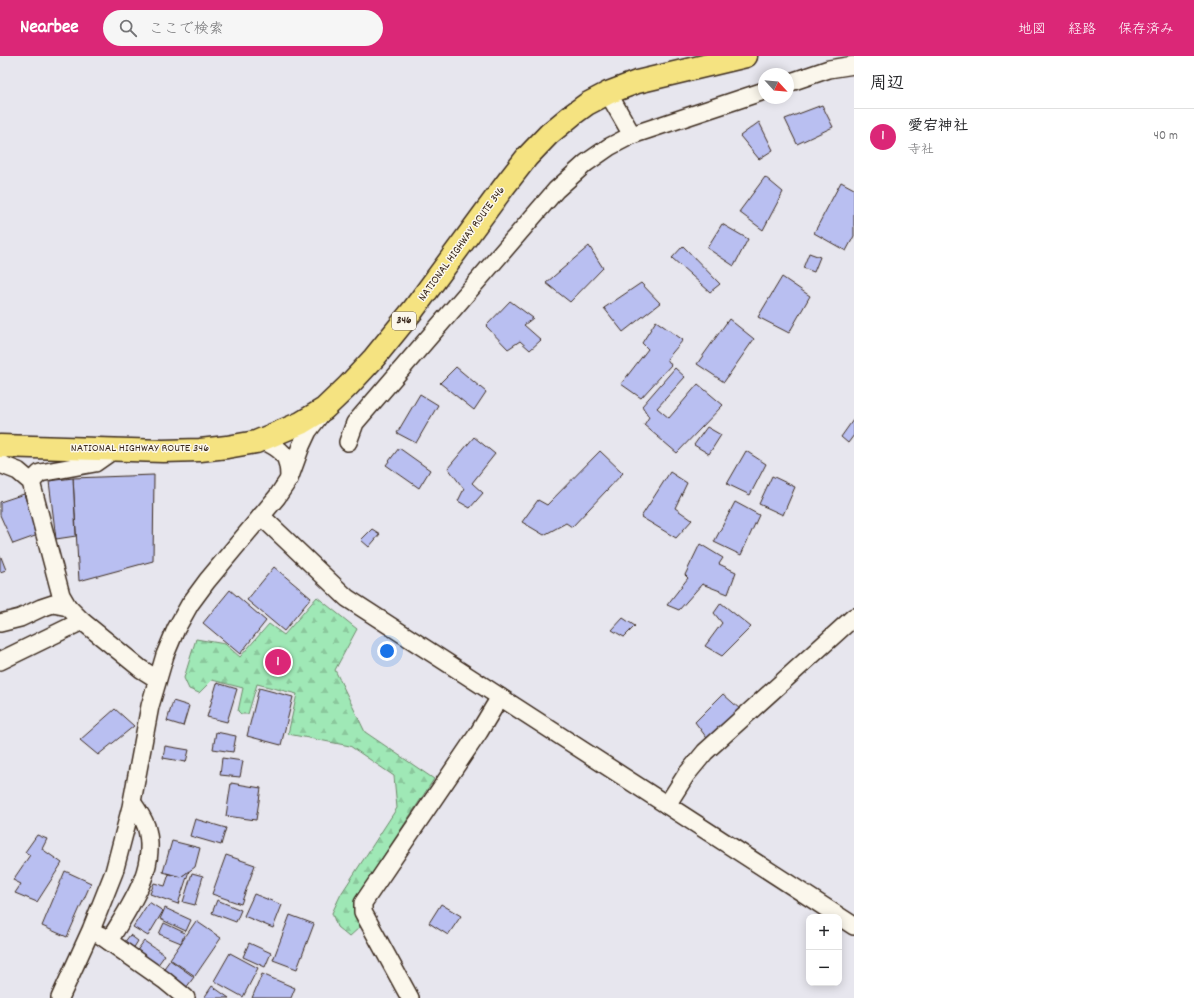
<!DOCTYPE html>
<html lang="ja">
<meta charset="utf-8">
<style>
:root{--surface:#fff;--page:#f6f6f6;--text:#202124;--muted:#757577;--line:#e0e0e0;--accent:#db2777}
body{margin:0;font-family:Dekko,"Klee One",sans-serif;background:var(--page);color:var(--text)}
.controls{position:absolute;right:12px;bottom:12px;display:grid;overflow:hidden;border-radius:8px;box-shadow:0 2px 10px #0003}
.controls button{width:36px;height:36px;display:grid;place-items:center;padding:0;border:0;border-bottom:1px solid var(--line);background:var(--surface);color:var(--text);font:20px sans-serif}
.compass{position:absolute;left:758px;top:12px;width:36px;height:36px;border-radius:50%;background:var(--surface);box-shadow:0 2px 10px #0003;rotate:116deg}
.you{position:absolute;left:387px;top:595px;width:14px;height:14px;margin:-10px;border:3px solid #fff;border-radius:50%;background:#1a73e8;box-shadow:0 0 0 6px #1a73e833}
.badge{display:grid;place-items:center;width:26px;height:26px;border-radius:50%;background:var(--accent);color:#fff;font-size:13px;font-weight:700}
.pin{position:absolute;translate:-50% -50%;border:2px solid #fff;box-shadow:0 1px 4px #0006}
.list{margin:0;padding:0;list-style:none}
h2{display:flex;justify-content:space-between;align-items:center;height:52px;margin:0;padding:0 16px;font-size:17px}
h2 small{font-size:13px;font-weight:400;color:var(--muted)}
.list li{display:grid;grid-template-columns:26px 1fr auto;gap:12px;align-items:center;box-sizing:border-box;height:56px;padding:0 16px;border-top:1px solid var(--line)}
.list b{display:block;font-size:15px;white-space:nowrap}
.list p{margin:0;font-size:13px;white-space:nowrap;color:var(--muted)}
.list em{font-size:13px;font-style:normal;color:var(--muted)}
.icon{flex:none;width:22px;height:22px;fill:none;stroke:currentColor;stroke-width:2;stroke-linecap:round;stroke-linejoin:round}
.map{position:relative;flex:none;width:854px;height:942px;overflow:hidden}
header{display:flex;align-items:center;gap:24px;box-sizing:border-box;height:56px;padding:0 20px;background:var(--accent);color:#fff}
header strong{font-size:19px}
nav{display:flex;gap:22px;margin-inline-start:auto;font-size:14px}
.search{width:280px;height:36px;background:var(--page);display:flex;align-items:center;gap:10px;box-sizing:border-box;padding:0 14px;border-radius:22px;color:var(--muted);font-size:15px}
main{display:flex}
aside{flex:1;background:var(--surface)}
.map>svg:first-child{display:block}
.forest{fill:url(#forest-firs);stroke:#6d896a}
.building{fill:#b9bff1;stroke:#3b2a1e}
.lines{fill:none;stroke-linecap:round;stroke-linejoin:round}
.minor-casing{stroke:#3b2a1e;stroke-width:20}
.highway-casing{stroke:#3b2a1e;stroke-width:25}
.minor{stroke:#fbf7ec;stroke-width:17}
.highway{stroke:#f5e381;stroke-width:22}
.labels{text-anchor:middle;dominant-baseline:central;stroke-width:3;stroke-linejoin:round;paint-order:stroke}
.shield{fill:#fbf7ec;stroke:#75685c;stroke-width:1}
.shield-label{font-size:11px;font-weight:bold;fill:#3b2a1e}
.street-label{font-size:12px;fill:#3b2a1e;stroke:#fbf7ec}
</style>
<header>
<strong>Nearbee</strong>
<div class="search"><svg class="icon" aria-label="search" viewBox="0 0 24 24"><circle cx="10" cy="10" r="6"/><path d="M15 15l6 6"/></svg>ここで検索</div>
<nav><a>地図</a><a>経路</a><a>保存済み</a></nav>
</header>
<main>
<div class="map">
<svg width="854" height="942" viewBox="0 0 854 942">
<defs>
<pattern id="forest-firs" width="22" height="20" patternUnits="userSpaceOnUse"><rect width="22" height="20" fill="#9fe8b6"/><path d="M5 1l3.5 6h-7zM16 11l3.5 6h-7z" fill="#8ac79c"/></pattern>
</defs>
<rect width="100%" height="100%" fill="#e7e6ee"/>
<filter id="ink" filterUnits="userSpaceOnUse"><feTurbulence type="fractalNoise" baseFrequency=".025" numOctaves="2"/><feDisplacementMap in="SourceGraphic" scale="8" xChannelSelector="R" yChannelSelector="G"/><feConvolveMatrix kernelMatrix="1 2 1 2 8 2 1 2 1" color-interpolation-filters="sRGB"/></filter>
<g filter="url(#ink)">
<!-- forest -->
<polygon class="forest" points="317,541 357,573 335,614 365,676 434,723 354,845 355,856 360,871 349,881 337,871 332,857 341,838 397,752 394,720 350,690 288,678 297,638 257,628 248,658 241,658 238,655 243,632 212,624 199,637 189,633 184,622 196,583 225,588 240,601 269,568 284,579"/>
<!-- building -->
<g class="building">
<polygon points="822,49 833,71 797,88 785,63"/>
<polygon points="759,66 773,94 759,103 740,80"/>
<polygon points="765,121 783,136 763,174 739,156"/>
<polygon points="841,126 854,133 854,180 846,195 814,177"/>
<polygon points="722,168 748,183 734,210 707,192"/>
<polygon points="589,190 603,212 570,246 546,227"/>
<polygon points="683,190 720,228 710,236 672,202"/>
<polygon points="809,197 820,201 814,216 803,212"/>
<polygon points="782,221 810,240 789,277 758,261"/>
<polygon points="641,227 660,247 623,276 604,252"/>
<polygon points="510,245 533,262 524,269 541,284 530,294 520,285 508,293 486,270"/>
<polygon points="729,263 754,283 724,326 697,308"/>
<polygon points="656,265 683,284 667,303 671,309 641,342 621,328 648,293 642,287"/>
<polygon points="456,311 486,336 474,354 440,327"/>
<polygon points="675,312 685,321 657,352 669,362 698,328 723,349 677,397 644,369 649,361 642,350"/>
<polygon points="420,338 438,349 416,387 397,377"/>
<polygon points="853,364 854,365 854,379 848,387 841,381"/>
<polygon points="707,371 721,379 709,398 694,389"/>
<polygon points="474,381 495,398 472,427 483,437 470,452 458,445 464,433 448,412"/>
<polygon points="399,392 430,414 419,432 386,409"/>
<polygon points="600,395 623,417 572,471 566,467 544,479 522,466 538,444 547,449"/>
<polygon points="746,395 766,408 750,439 727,428"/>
<polygon points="670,416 687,427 675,452 692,464 676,482 641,461"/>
<polygon points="154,419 153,505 79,525 73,422"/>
<polygon points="772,420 795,431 783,459 759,448"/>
<polygon points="73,422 76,480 56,483 49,425"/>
<polygon points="24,438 38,479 13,488 0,459 0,446"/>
<polygon points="735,446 759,459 741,499 714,486"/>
<polygon points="372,473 380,478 369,491 361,484"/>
<polygon points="700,488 723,502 719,508 736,516 728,538 702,528 679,554 667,549 688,522 685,519"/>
<polygon points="0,501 1,501 6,514 0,516"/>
<polygon points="274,511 311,542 284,575 247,544"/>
<polygon points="230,534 266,565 240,598 203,567"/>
<polygon points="721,547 751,571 722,600 705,590 722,567 714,557"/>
<polygon points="623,562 635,570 624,581 612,574"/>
<polygon points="217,627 237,633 227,666 207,661"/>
<polygon points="259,632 293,641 281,689 247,680"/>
<polygon points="723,638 741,654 709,685 695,666"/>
<polygon points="173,645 189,650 183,670 167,665"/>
<polygon points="115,653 134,670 98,699 80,684"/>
<polygon points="216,676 236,680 233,696 213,693"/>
<polygon points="165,690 189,694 186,706 163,702"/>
<polygon points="222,702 243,705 240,721 220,719"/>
<polygon points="231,727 261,732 256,764 226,760"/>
<polygon points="195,763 226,772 221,789 190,780"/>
<polygon points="37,779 47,783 42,793 62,807 37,846 15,837 21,828 13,824 30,799 25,796"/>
<polygon points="172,785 200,792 195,811 181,821 163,816"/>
<polygon points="226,799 255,809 241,848 212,838"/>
<polygon points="65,815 91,827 67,881 42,870"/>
<polygon points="189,815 178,848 150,838 154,827 165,830 169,818 181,821"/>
<polygon points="192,817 203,820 195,849 183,846"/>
<polygon points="254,838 282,849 273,872 244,860"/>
<polygon points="217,844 241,854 236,866 212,857"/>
<polygon points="149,846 163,855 148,880 133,871"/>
<polygon points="441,848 461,860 448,879 429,867"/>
<polygon points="165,852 191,864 186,875 160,863"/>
<polygon points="290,859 314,868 297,913 273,904"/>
<polygon points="196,865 221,882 195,920 170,903"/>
<polygon points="164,867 185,877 181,887 159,878"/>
<polygon points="130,879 138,885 133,893 124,887"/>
<polygon points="144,885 165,899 157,910 136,896"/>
<polygon points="249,887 271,897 265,911 243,901"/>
<polygon points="230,897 258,912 243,941 214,925"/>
<polygon points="170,904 194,921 186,932 162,915"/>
<polygon points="262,918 295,932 291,942 252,942"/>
<polygon points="212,930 229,942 204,942"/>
</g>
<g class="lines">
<!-- minor casing -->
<g class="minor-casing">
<g id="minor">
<polyline points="788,27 829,13 854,9"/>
<polyline points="608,37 632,79"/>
<path d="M 262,384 C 281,393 289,398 289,421"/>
<polyline points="348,386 355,367 556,134 586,107 609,91 632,79 764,35"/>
<polyline points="0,408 18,415 31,426 61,539 68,551 82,565 141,613 157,623"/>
<polyline points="31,426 40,417 95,407 115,393"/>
<polyline points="261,460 347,542 854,870"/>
<polyline points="0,567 20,562 41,552 53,548 68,551"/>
<polyline points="0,605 82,565"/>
<polyline points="667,749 686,719 705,696 854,561"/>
<polyline points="100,879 164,924 186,942"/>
<path d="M 109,885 C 129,851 159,812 146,770 C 143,762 137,753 132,746"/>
<polyline points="60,942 91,874 114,816 131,751 150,650 165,599 176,573 190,548 207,525 277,441 289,423 301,390 308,375 321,358"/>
<polyline points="410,942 363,856 363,847 479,676 500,641"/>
</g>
</g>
<!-- highway casing -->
<g class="highway-casing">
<polyline id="highway" points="0,390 163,395 200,394 227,391 256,386 301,367 324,353 348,330 374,302 413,254 506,128 527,101 549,78 572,59 587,48 608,37 637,26 746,0"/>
</g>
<!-- minor -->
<use href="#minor" class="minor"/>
<!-- highway -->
<use href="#highway" class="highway"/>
</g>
</g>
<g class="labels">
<!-- shield labels -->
<rect class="shield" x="392" y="256" width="24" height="18" rx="3"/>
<g class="shield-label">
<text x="404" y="265">346</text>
</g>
<!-- street labels -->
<g class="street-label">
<text transform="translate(462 188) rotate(-54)">NATIONAL HIGHWAY ROUTE 346</text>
<text x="140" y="392">NATIONAL HIGHWAY ROUTE 346</text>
</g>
</g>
</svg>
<div class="controls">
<button>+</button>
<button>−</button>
</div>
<svg class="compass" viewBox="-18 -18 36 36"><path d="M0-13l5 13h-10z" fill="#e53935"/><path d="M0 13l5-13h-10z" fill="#757577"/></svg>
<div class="you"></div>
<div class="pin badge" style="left:278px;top:606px">1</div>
</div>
<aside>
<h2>周辺<small></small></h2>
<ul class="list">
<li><span class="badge">1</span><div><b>愛宕神社</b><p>寺社</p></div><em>40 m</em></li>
</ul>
</aside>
</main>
